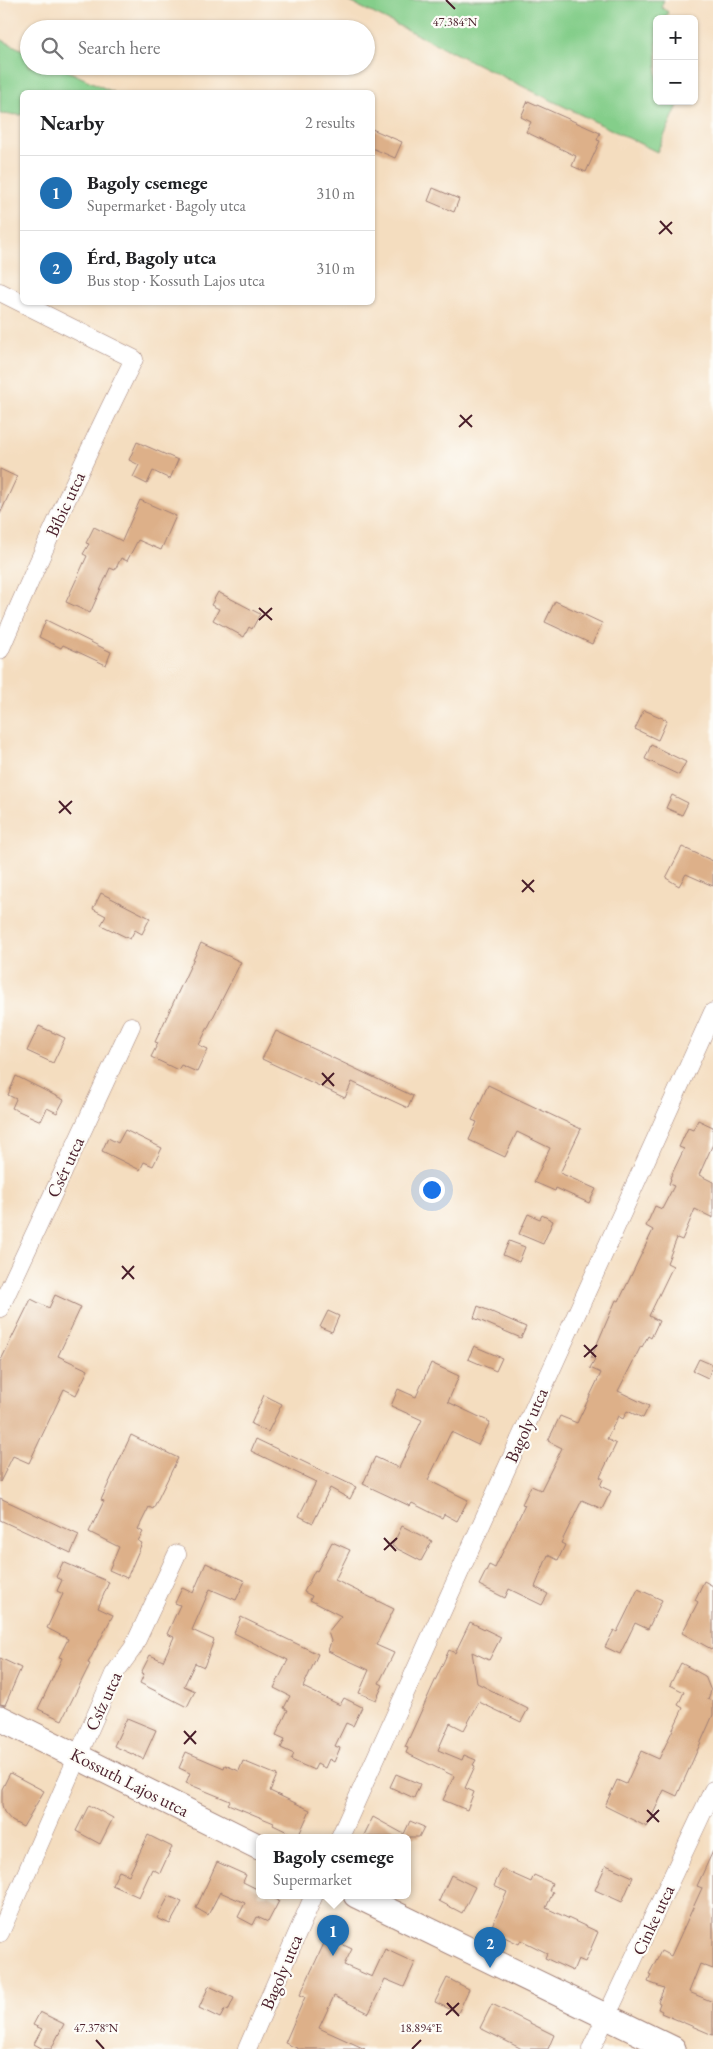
<!DOCTYPE html>
<meta charset="utf-8">
<style>
:root{--surface:#fff;--page:#f6f6f6;--text:#202124;--muted:#757577;--line:#e0e0e0;--accent:#1f6fb2}
body{margin:0;font-family:"EB Garamond",serif;background:var(--page);color:var(--text)}
.controls{position:absolute;right:15px;top:15px;display:grid;overflow:hidden;border-radius:8px;box-shadow:0 1px 4px #0004}
.controls button{width:45px;height:45px;display:grid;place-items:center;padding:0;border:0;border-bottom:1px solid var(--line);background:var(--surface);color:var(--text);font:25px sans-serif}
.you{position:absolute;left:431px;top:1189px;width:18px;height:18px;margin:-12px;border:4px solid #fff;border-radius:50%;background:#1a73e8;box-shadow:0 0 0 8px #1a73e833}
.badge{display:grid;place-items:center;width:32px;height:32px;border-radius:50%;background:var(--accent);color:#fff;font-size:16px;font-weight:700}
.pin{position:absolute;translate:-50% -41px;filter:drop-shadow(0 1px 2px #0008)}
.pin::after{content:'';position:absolute;top:26px;width:18px;height:15px;background:inherit;clip-path:polygon(0 0,100% 0,50% 100%)}
.popup{position:absolute;left:256px;top:1834px;width:155px;height:65px;box-sizing:border-box;display:grid;place-content:center;border-radius:8px;background:var(--surface);filter:drop-shadow(0 1px 4px #0005);font-size:16px;white-space:nowrap;color:var(--muted)}
.popup b{font-size:19px;color:var(--text)}
.popup::after{content:'';position:absolute;left:50%;top:100%;margin-left:-10px;border:10px solid transparent;border-top-color:var(--surface)}
.list{margin:0;padding:0;list-style:none}
h2{display:flex;justify-content:space-between;align-items:center;height:65px;margin:0;padding:0 20px;font-size:21px}
h2 small{font-size:16px;font-weight:400;color:var(--muted)}
.list li{display:grid;grid-template-columns:32px 1fr auto;gap:15px;align-items:center;box-sizing:border-box;height:75px;padding:0 20px;border-top:1px solid var(--line)}
.list b{display:block;font-size:19px;white-space:nowrap}
.list p{margin:0;font-size:16px;white-space:nowrap;color:var(--muted)}
.list em{font-size:16px;font-style:normal;color:var(--muted)}
.icon{flex:none;width:28px;height:28px;fill:none;stroke:currentColor;stroke-width:2;stroke-linecap:round;stroke-linejoin:round}
.map{position:relative;flex:none;width:713px;height:2049px;overflow:hidden}
.search{position:absolute;background:var(--surface);box-shadow:0 1px 4px #0004;left:20px;top:20px;width:355px;height:55px;display:flex;align-items:center;gap:12px;box-sizing:border-box;padding:0 18px;border-radius:28px;color:var(--muted);font-size:19px}
.panel{position:absolute;background:var(--surface);box-shadow:0 1px 4px #0004;left:20px;top:90px;width:355px;height:215px;border-radius:8px}
.map>svg:first-child{display:block}
.green{fill:#84ce8a;stroke:#67765a}
.building{fill:#ddb089}
.lines{fill:none;stroke-linecap:round;stroke-linejoin:round}
.street-casing{stroke:#9f7e75;stroke-width:19}
.secondary-casing{stroke:#9f7e75;stroke-width:27}
.street{stroke:#fff;stroke-width:18}
.secondary{stroke:#fff;stroke-width:25}
.ticks{fill:none;stroke:#4a1f2b;stroke-width:2}
.labels{text-anchor:middle;dominant-baseline:central;stroke-width:4.5;stroke-linejoin:round;paint-order:stroke}
.street-label{font-size:18px;fill:#4a1f2b;stroke:#fdfcf7}
.ticks-label{font-size:12px;text-anchor:middle;fill:#4a1f2b;stroke:#fdfcf7;stroke-width:4.5;stroke-linejoin:round;paint-order:stroke}
</style>
<div class="map">
<svg width="713" height="2049" viewBox="0 0 713 2049">
<rect width="100%" height="100%" fill="#fdfcf7"/>
<filter id="ink" filterUnits="userSpaceOnUse"><feTurbulence type="fractalNoise" baseFrequency=".02" numOctaves="2"/><feDisplacementMap in="SourceGraphic" scale="10" xChannelSelector="R" yChannelSelector="G"/><feConvolveMatrix kernelMatrix="1 2 1 2 8 2 1 2 1" color-interpolation-filters="sRGB"/></filter>
<filter id="wash" filterUnits="userSpaceOnUse"><feTurbulence type="fractalNoise" baseFrequency=".0096" numOctaves="4" result="noise"/><feDisplacementMap in="SourceGraphic" scale="20" xChannelSelector="R" yChannelSelector="G"/><feGaussianBlur stdDeviation="1.12" result="paint"/><feColorMatrix in="noise" values="0 0 0 0 0 0 0 0 0 0 0 0 0 0 0 0 0 1.4 0 .05"/><feComposite in="paint" operator="in"/></filter>
<g filter="url(#wash)">
<rect width="100%" height="100%" fill="#f4ddbf"/>
<!-- green -->
<g class="green">
<polygon points="346,0 664,0 661,7 668,12 665,19 657,19 657,101 680,101 657,152"/>
<polygon points="0,39 29,53 29,66 57,66 113,92 22,92 22,115 0,114"/>
</g>
<g id="blocks">
<!-- building -->
<g class="building">
<polygon points="528,101 600,133 597,140 600,141 586,172 572,166 576,156 526,132 531,122 521,117"/>
<polygon points="372,129 402,142 395,158 372,148"/>
<polygon points="433,188 459,199 454,212 428,201"/>
<polygon points="137,442 178,460 170,479 153,471 147,484 133,477 139,465 129,460"/>
<polygon points="0,469 17,477 0,514"/>
<polygon points="140,500 176,516 161,550 138,540 127,561 121,558 115,570 110,568 90,613 66,602 87,556 83,554 89,544 86,543 94,527 122,541"/>
<polygon points="218,592 260,614 252,629 249,627 244,637 213,620 219,609 211,605"/>
<polygon points="555,601 602,623 592,644 545,622"/>
<polygon points="46,620 111,652 106,665 63,645 61,648 39,637"/>
<polygon points="644,710 667,720 658,740 635,729"/>
<polygon points="651,745 686,762 679,775 645,759"/>
<polygon points="672,795 688,803 682,815 666,808"/>
<polygon points="682,847 713,861 713,886 686,874 679,886 666,878"/>
<polygon points="101,893 150,918 142,934 135,930 130,939 101,925 106,916 93,909"/>
<polygon points="201,943 241,962 199,1045 208,1049 197,1072 181,1065 178,1070 151,1057 158,1043 155,1042"/>
<polygon points="39,1026 65,1038 53,1063 27,1051"/>
<polygon points="276,1031 413,1096 408,1108 352,1082 345,1098 262,1059"/>
<polygon points="16,1076 64,1100 57,1113 47,1108 41,1121 12,1108 16,1099 8,1095"/>
<polygon points="488,1085 581,1129 560,1173 596,1189 589,1203 556,1188 555,1191 534,1182 550,1148 517,1132 505,1157 469,1140 477,1122 472,1120"/>
<polygon points="698,1120 713,1127 713,1144 699,1175 713,1182 713,1218 695,1209 682,1240 677,1238 667,1263 673,1266 649,1316 659,1321 651,1338 648,1336 642,1347 641,1346 618,1391 649,1406 643,1418 627,1411 623,1419 618,1416 607,1439 616,1444 600,1477 603,1479 600,1486 611,1491 602,1509 582,1500 561,1543 565,1545 558,1560 548,1555 535,1587 548,1594 542,1605 509,1589 505,1598 479,1585 489,1565 495,1568 525,1505 522,1504 531,1486 541,1490 562,1448 548,1441 560,1416 577,1423 601,1373 590,1368 595,1359 591,1358 616,1300 619,1301 653,1230 646,1226 655,1206 662,1209 674,1186 669,1184 671,1179 670,1178 684,1149 679,1147 688,1128 693,1130"/>
<polygon points="125,1130 162,1148 153,1166 144,1162 140,1170 102,1151 108,1138 118,1143"/>
<polygon points="528,1214 540,1219 542,1215 553,1221 543,1244 519,1234"/>
<polygon points="509,1241 525,1247 519,1262 503,1255"/>
<polygon points="55,1295 81,1307 58,1356 88,1370 76,1395 64,1389 29,1463 13,1456 0,1482 0,1362 31,1299 49,1308"/>
<polygon points="478,1306 526,1327 521,1338 474,1318"/>
<polygon points="328,1311 339,1316 332,1332 320,1327"/>
<polygon points="474,1346 502,1358 496,1371 468,1359"/>
<polygon points="699,1359 713,1365 708,1378 693,1371"/>
<polygon points="431,1363 459,1376 448,1402 490,1422 478,1445 451,1432 428,1480 468,1500 457,1521 444,1514 442,1518 412,1503 410,1506 363,1484 375,1457 399,1468 422,1420 391,1406 398,1389 416,1397"/>
<polygon points="264,1395 282,1404 268,1432 251,1424"/>
<polygon points="131,1435 178,1458 153,1509 149,1507 138,1529 143,1532 138,1541 142,1543 127,1578 109,1570 119,1547 89,1532 104,1501 101,1500"/>
<polygon points="256,1439 356,1487 350,1499 330,1488 313,1523 299,1516 316,1482 251,1451"/>
<polygon points="0,1498 79,1535 71,1553 0,1520"/>
<polygon points="402,1526 432,1541 421,1561 392,1546"/>
<polygon points="332,1542 350,1550 335,1580 394,1609 376,1645 394,1653 379,1683 383,1685 376,1700 359,1693 369,1670 328,1651 331,1641 328,1632 341,1616 310,1600 312,1596 304,1592 315,1570 317,1571"/>
<polygon points="63,1562 109,1582 98,1608 113,1615 88,1663 90,1664 62,1720 38,1709 62,1658 59,1657 68,1639 47,1628 63,1594 57,1591 62,1580 56,1577"/>
<polygon points="206,1563 245,1581 236,1600 210,1589 192,1630 214,1640 204,1667 195,1663 184,1686 195,1691 187,1707 140,1683 144,1674 141,1673 150,1655 163,1661 174,1637 167,1634 180,1605 175,1603 182,1588 193,1593"/>
<polygon points="704,1581 713,1586 713,1650 682,1633 698,1602 695,1600"/>
<polygon points="638,1589 662,1600 648,1629 635,1623 620,1654 605,1647 614,1630 617,1632"/>
<polygon points="241,1617 318,1654 303,1687 340,1705 344,1698 362,1707 353,1726 346,1723 335,1746 340,1748 334,1762 329,1759 325,1768 317,1764 314,1770 291,1760 294,1754 281,1748 285,1739 276,1735 288,1710 284,1708 290,1696 274,1688 288,1660 234,1633"/>
<polygon points="470,1622 501,1637 489,1660 472,1652 477,1683 528,1709 521,1722 479,1702 464,1730 450,1723 438,1750 462,1760 464,1755 476,1760 473,1765 475,1766 465,1788 474,1792 467,1810 443,1800 454,1776 406,1753 408,1748 405,1747 449,1650 455,1653"/>
<polygon points="0,1658 21,1668 5,1705 0,1704"/>
<polygon points="681,1663 705,1676 711,1691 708,1699 713,1701 713,1715 677,1796 664,1790 647,1827 605,1806 617,1780 626,1784 641,1751 659,1759 683,1708 678,1705 684,1692 670,1685"/>
<polygon points="127,1718 156,1730 143,1759 114,1746"/>
<polygon points="186,1752 224,1768 225,1765 239,1771 243,1761 277,1775 270,1791 310,1810 298,1837 273,1825 274,1823 228,1804 230,1801 186,1783 190,1773 179,1768"/>
<polygon points="10,1773 44,1791 23,1827 12,1821 4,1812 2,1805 2,1789"/>
<polygon points="396,1774 420,1784 414,1798 390,1787"/>
<polygon points="89,1805 113,1818 100,1844 76,1831"/>
<polygon points="373,1817 404,1834 410,1821 424,1827 419,1837 363,1837"/>
<polygon points="148,1835 172,1847 160,1873 152,1869 139,1897 112,1885 119,1871 129,1875"/>
<polygon points="713,1851 713,1969 700,1964 689,1992 713,2002 713,2035 661,2013 662,2011 658,2009 660,2003 658,2002 664,1988 648,1982 651,1975 649,1974 661,1951 671,1956 702,1888 697,1886"/>
<polygon points="217,1862 246,1875 243,1882 259,1890 259,1895 268,1895 279,1901 268,1922 257,1917 253,1925 238,1917 245,1903 220,1892 208,1915 196,1908"/>
<polygon points="606,1865 633,1877 622,1902 595,1890"/>
<polygon points="502,1869 531,1882 534,1875 552,1883 549,1891 553,1892 546,1908 598,1932 585,1962 578,1959 573,1971 545,1958 547,1953 521,1940 519,1944 490,1930 507,1892 494,1886"/>
<polygon points="451,1875 475,1887 462,1913 439,1901"/>
<polygon points="169,1896 182,1902 170,1924 157,1918"/>
<polygon points="327,1937 352,1949 344,1965 372,1977 385,1949 415,1963 404,1987 385,1979 369,2013 334,1996 319,2028 365,2049 299,2049 285,2043 305,1997 300,1995"/>
<polygon points="447,1978 469,1989 458,2013 435,2002"/>
<polygon points="209,1986 234,1998 228,2011 225,2009 220,2018 199,2008"/>
<polygon points="492,2004 554,2035 548,2049 522,2049 480,2028"/>
<polygon points="40,2012 64,2024 51,2049 43,2049 34,2044 42,2029 33,2025"/>
</g>
</g>
</g>
<g filter="url(#ink)">
<use href="#blocks" fill-opacity="0" stroke="#9f7e75" stroke-width="1"/>
<g class="lines">
<!-- street casing -->
<g class="street-casing">
<g id="street">
<path d="M 0,292 L 134,359 C 86,454 42,552 0,650"/>
<polyline points="0,1308 131,1026"/>
<polyline points="340,1837 713,1012"/>
<polyline points="0,1933 114,1674 133,1648 177,1554"/>
<polyline points="247,2049 314,1895"/>
<polyline points="591,2049 713,1790"/>
</g>
</g>
<!-- secondary casing -->
<g class="secondary-casing">
<g id="secondary">
<polyline points="0,1718 259,1847"/>
<polyline points="356,1895 673,2049"/>
</g>
</g>
<!-- street -->
<use href="#street" class="street"/>
<!-- secondary -->
<use href="#secondary" class="secondary"/>
</g>
</g>
<!-- ticks -->
<path class="ticks" d="M 446,0 L 455,9M 660,221 L 672,234M 659,234 L 672,222M 460,415 L 472,427M 459,427 L 472,415M 259,608 L 272,620M 259,620 L 272,608M 59,801 L 71,814M 59,813 L 72,801M 522,880 L 534,892M 522,892 L 534,880M 322,1073 L 334,1086M 322,1085 L 334,1073M 122,1266 L 134,1279M 122,1279 L 134,1266M 584,1345 L 596,1357M 584,1357 L 597,1345M 384,1538 L 396,1551M 384,1550 L 397,1538M 184,1731 L 196,1744M 184,1744 L 196,1731M 647,1810 L 659,1822M 647,1822 L 659,1810M 447,2003 L 459,2016M 446,2015 L 459,2003M 96,2040 L 104,2049M 412,2049 L 421,2040"/>
<g class="labels">
<!-- street labels -->
<g class="street-label">
<text transform="translate(65 504) rotate(-65)">Bíbic utca</text>
<text transform="translate(65 1167) rotate(-65)">Csér utca</text>
<text transform="translate(526 1425) rotate(-66)">Bagoly utca</text>
<text transform="translate(103 1701) rotate(-65)">Csíz utca</text>
<text transform="translate(130 1782) rotate(27)">Kossuth Lajos utca</text>
<text transform="translate(653 1920) rotate(-65)">Cinke utca</text>
<text transform="translate(281 1972) rotate(-67)">Bagoly utca</text>
</g>
</g>
<g class="ticks-label">
<text x="455" y="26">47.384°N</text>
<text x="96" y="2032">47.378°N</text>
<text x="421" y="2032">18.894°E</text>
</g>
</svg>
<div class="controls">
<button>+</button>
<button>−</button>
</div>
<div class="you"></div>
<div class="pin badge" style="left:333px;top:1956px">1</div>
<div class="popup"><b>Bagoly csemege</b>Supermarket</div>
<div class="pin badge" style="left:490px;top:1968px">2</div>
<div class="search"><svg class="icon" aria-label="search" viewBox="0 0 24 24"><circle cx="10" cy="10" r="6"/><path d="M15 15l6 6"/></svg>Search here</div>
<section class="panel">
<h2>Nearby<small>2 results</small></h2>
<ul class="list">
<li><span class="badge">1</span><div><b>Bagoly csemege</b><p>Supermarket · Bagoly utca</p></div><em>310 m</em></li>
<li><span class="badge">2</span><div><b>Érd, Bagoly utca</b><p>Bus stop · Kossuth Lajos utca</p></div><em>310 m</em></li>
</ul>
</section>
</div>
